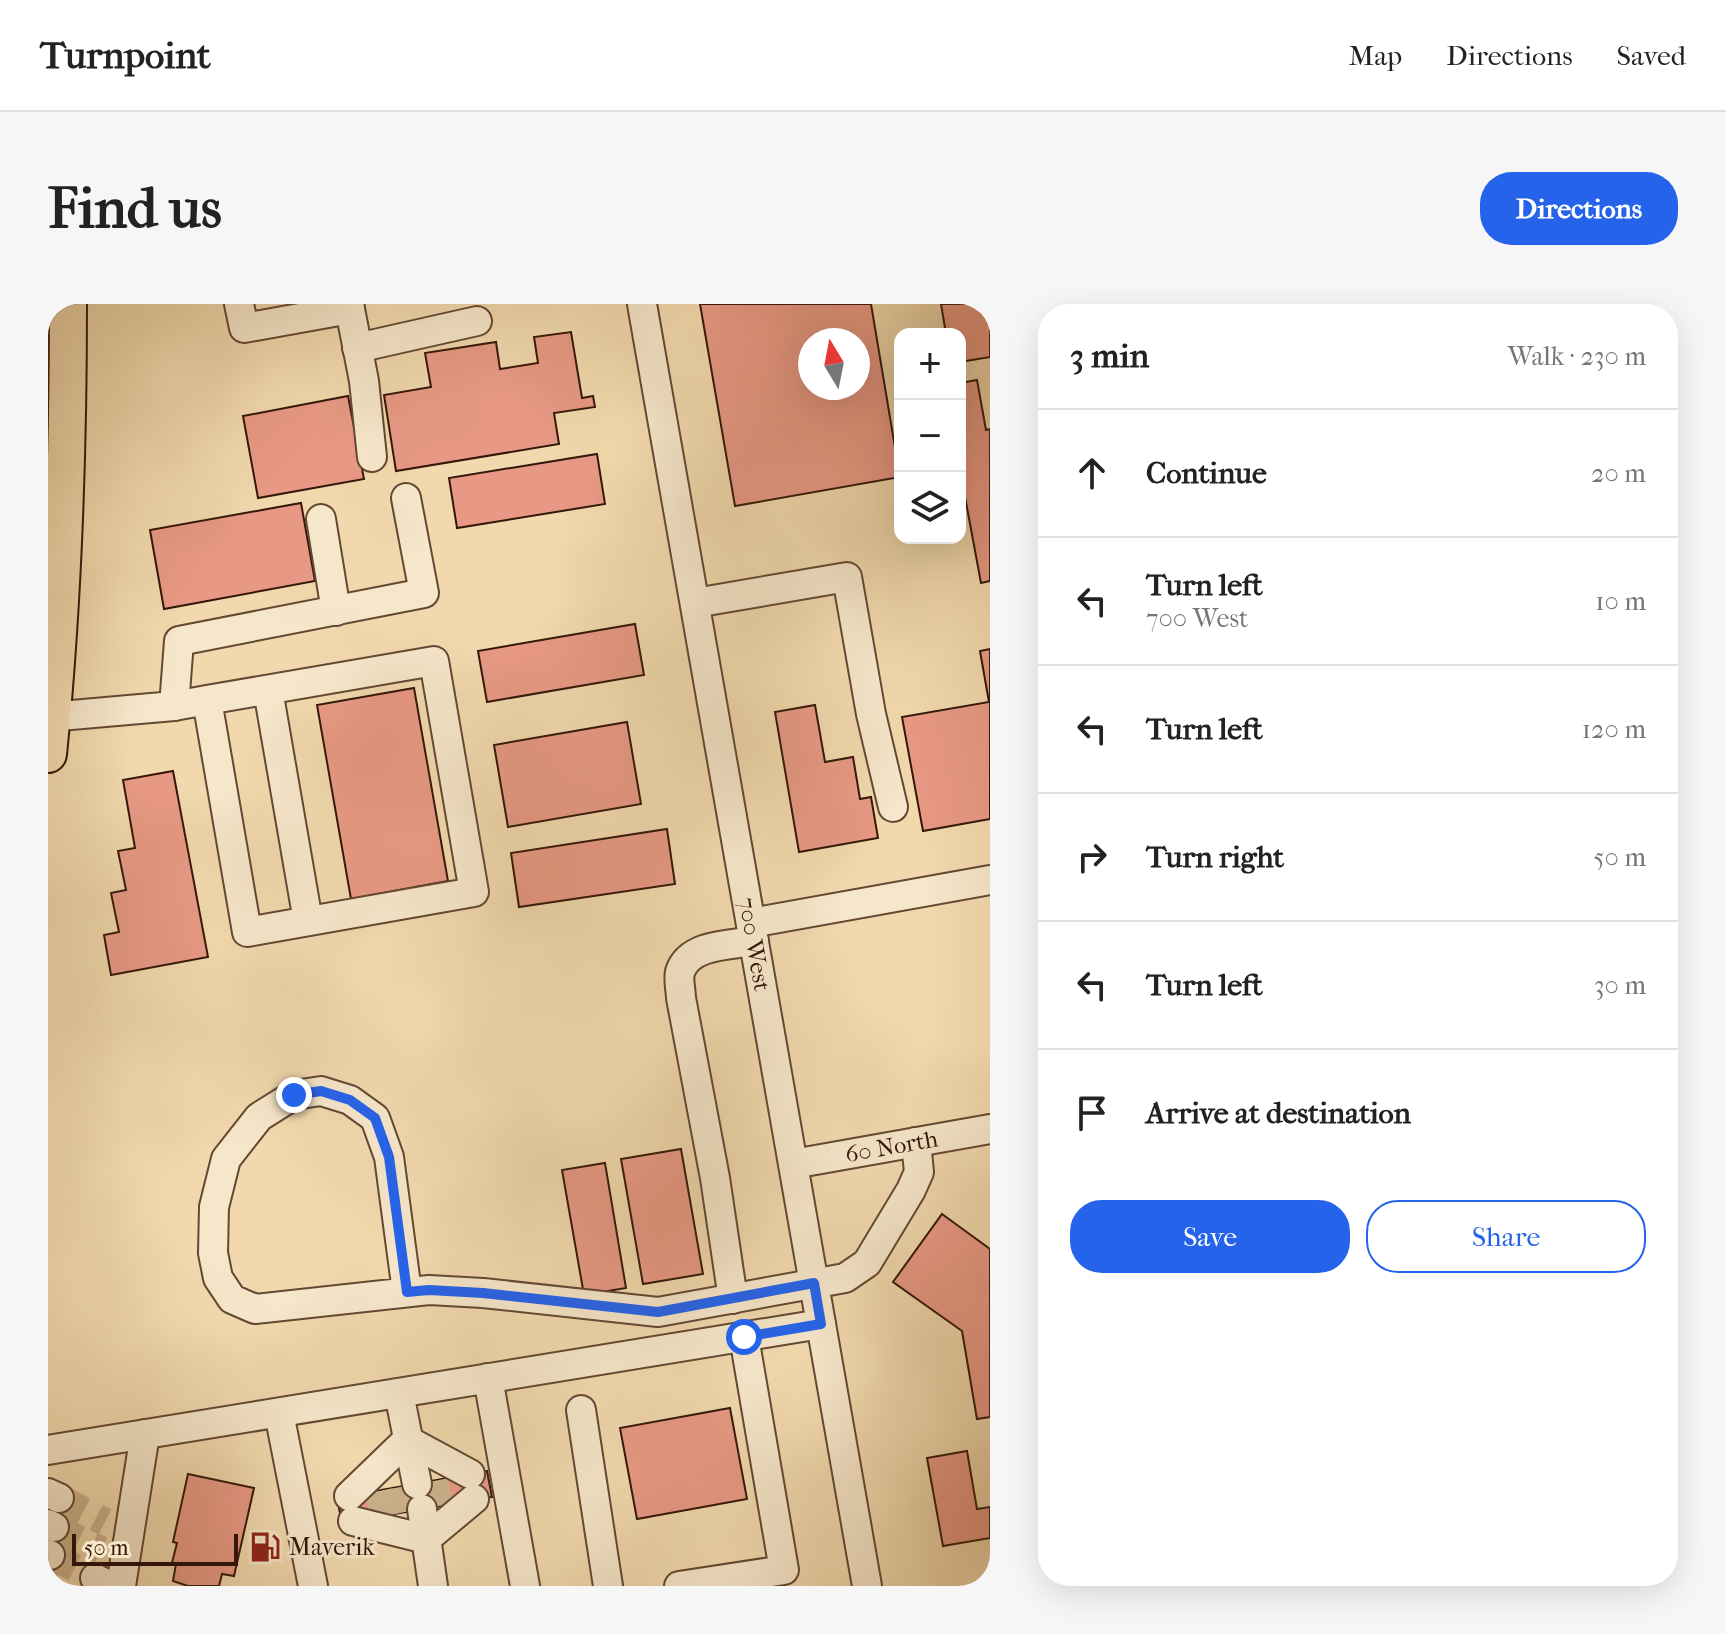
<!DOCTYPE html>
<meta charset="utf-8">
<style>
:root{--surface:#fff;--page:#f6f6f6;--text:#222;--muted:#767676;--line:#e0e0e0;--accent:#2563eb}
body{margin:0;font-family:"IM FELL French Canon",serif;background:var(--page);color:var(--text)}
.controls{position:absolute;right:24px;top:24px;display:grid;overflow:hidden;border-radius:16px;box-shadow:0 8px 32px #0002}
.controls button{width:72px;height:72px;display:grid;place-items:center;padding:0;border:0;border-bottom:2px solid var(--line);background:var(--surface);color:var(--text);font:40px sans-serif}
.compass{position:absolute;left:750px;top:24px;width:72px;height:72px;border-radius:50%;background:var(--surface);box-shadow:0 8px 32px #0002;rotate:350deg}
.scale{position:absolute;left:24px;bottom:20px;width:166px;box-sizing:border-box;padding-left:8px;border:4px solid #34170a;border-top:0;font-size:22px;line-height:28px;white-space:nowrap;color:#34170a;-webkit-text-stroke:6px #f6e6ca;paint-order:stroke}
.stop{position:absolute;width:24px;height:24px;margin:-18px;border:6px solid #2563eb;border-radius:50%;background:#fff}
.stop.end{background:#2563eb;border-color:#fff;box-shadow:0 2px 8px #0008}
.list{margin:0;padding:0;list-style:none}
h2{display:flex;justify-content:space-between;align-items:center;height:104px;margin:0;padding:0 32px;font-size:34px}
h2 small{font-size:26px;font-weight:400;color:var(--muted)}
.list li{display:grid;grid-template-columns:52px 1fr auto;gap:24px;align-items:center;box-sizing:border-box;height:128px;padding:0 32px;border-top:2px solid var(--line)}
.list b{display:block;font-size:30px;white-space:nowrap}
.list p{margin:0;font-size:26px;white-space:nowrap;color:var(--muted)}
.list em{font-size:26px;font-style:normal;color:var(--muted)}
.actions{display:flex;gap:16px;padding:24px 32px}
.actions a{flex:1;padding:18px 0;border:2px solid var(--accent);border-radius:32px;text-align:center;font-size:28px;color:var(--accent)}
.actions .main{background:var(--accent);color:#fff}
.icon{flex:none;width:44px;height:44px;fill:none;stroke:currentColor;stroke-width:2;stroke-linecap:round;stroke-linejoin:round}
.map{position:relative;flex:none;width:942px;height:1282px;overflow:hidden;border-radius:32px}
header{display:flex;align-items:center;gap:48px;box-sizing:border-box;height:112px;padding:0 40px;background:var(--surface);border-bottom:2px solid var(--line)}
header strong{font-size:38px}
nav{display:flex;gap:44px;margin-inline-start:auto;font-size:28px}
.intro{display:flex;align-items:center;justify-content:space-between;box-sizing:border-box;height:192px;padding:0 48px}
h1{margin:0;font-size:56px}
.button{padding:20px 36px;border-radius:32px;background:var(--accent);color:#fff;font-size:28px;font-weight:700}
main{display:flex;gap:48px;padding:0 48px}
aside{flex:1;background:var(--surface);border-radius:32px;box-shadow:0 8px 32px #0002}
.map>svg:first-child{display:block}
.building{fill:#e89985;stroke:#34170a;stroke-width:2;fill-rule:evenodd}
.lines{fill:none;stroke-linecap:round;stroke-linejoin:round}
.minor-tunnel{stroke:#cbb28c;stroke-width:28;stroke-dasharray:28 14;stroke-linecap:butt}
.minor-casing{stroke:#634833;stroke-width:32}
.major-casing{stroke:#34170a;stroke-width:40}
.minor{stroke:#f6e6ca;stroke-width:28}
.major{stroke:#f1d9ad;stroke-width:36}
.route{stroke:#2563eb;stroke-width:10}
.labels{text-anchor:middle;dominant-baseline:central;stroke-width:6;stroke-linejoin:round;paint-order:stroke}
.street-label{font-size:24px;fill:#34170a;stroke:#f6e6ca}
.poi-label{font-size:24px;fill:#34170a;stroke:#f6e6ca;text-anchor:start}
</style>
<header>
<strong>Turnpoint</strong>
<nav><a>Map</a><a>Directions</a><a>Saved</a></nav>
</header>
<div class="intro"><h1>Find us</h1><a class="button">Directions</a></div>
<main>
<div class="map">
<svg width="942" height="1282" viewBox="0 0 942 1282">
<rect width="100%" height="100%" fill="#f1d9ad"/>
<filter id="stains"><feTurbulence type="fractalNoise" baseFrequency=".0025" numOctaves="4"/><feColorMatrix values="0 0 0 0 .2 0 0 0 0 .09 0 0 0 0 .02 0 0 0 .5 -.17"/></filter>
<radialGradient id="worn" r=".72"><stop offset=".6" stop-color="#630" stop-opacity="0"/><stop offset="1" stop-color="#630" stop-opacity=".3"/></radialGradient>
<!-- building -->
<g class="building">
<path d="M 652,0 L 823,0 L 852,173 L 687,202 ZM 762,36 L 810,36 L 810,84 L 762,84 Z"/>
<polygon points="893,0 942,0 942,53 912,58 912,30 898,30"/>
<polygon points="523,28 534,94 545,92 547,103 506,109 511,140 348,167 336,91 383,83 377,49 448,38 452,65 490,59 486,33"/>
<polygon points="929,76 938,126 942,125 942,277 933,279 912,166 912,79"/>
<polygon points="300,92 316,175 210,194 195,112"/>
<polygon points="549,150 557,200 409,224 401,174"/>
<polygon points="253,199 267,277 116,305 102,226"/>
<polygon points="587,320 596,371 439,398 430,347"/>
<polygon points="942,345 942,515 875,527 854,413 941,398 932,347"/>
<polygon points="366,384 400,577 303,595 269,401"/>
<polygon points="767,401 777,458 805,453 812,495 823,493 830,534 751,548 727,408"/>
<polygon points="579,418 593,500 460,523 446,441"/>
<polygon points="125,467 160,653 63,671 56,631 71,628 63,589 78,586 70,547 87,544 75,476"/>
<polygon points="619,525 627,580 471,603 463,549"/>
<polygon points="633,845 655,970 595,980 573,855"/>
<polygon points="557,859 578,984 536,991 514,866"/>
<polygon points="894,910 942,945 942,1113 929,1115 914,1027 845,978"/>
<polygon points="682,1104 699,1195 589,1215 572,1124"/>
<polygon points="919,1147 929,1205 942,1203 942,1234 895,1242 879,1154"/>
<polygon points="439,1167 444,1193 294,1219 289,1194"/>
<polygon points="140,1170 206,1184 186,1272 174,1270 171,1282 140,1282 125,1277 128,1260 124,1259 129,1239 125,1238"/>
</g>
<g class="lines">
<!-- minor-tunnel -->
<g class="minor-tunnel">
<polyline points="386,1177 391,1202"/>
<polyline points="352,1183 357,1208"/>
<polyline points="331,1187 336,1212"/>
<polyline points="11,1194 57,1218"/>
<polyline points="6,1223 53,1246"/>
<polyline points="2,1251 47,1274"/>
<polyline points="0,1280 3,1282"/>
</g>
<!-- minor casing -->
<g class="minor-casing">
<g id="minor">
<polyline points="191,0 196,24 302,5"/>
<polyline points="301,0 316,77 324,153"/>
<path id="s1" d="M 594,0 L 819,1282"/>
<polyline points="309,44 429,17"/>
<polyline points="273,215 288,307"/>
<polyline points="647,299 799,273 823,410 845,503"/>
<polyline points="220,386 260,617"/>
<polyline points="126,402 131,337 376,289 358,194"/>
<polyline points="0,413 126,402 159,396 386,357 426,588 199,628 159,396"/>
<polyline points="703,619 942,576"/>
<path id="s2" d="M 745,860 L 942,825"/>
<polyline points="359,988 341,853 327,814 302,796 273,787 246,791 211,813 178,855 166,903 165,949 170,974 184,995 207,1005 381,986 435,989 610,1008 797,974 819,959 863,886 871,868 868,838"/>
<path d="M 685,995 L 667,874 L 633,694 C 633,687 630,676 632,668 C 641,640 682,641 706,637"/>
<polyline points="440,1074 477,1282"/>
<polyline points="351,1089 369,1180"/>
<polyline points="533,1106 560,1282"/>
<polyline points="231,1109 265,1282"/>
<polyline points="359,1136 422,1170"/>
<polyline points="0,1146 773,1020"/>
<polyline points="0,1189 11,1194"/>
<polyline points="301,1192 359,1136"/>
<polyline points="374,1205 385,1282"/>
<polyline points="305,1217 378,1235"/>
<polyline points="0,1220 6,1223"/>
<polyline points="378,1235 426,1195"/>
<polyline points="0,1250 2,1251"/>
<polyline points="47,1274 62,1282"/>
<polyline points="73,1282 97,1130"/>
<polyline points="631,1282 736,1266 696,1033"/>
</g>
</g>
<!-- major casing -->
<g class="major-casing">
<path id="major" d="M 0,450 C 15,301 20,150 20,0"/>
</g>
<!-- minor -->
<use href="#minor" class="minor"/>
<!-- major -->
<use href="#major" class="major"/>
</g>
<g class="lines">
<!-- route -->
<polyline class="route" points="246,791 273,787 302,796 327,814 341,853 359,988 381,986 435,989 610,1008 766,979 773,1020 696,1033"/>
</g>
<!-- icons -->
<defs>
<g id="fuel-bare" transform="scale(2.4)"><path d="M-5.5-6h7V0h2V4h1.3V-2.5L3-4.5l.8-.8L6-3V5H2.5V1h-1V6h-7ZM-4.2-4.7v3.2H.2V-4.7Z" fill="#8f2418" stroke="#f6e6ca" stroke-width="2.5" paint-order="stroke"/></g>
</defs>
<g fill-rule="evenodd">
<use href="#fuel-bare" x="217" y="1243"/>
</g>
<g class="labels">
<!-- street labels -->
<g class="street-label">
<text stroke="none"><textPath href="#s1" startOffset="650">700 West</textPath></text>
<text stroke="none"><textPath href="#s2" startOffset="100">60 North</textPath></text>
</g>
<!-- poi labels -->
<g class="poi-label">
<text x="241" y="1243">Maverik</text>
</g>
</g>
<rect width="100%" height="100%" filter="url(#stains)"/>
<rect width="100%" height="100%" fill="url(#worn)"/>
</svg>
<div class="controls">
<button>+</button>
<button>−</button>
<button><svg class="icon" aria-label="layers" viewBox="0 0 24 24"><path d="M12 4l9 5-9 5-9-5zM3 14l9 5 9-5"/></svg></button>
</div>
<svg class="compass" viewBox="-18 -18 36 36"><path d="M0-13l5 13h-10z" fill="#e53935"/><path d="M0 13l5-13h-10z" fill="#767676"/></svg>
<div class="scale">50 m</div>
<div class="stop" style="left:696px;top:1033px"></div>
<div class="stop end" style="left:246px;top:791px"></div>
</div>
<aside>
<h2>3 min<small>Walk · 230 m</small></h2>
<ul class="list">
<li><svg class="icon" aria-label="ahead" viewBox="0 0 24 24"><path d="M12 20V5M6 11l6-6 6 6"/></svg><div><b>Continue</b></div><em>20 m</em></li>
<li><svg class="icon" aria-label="left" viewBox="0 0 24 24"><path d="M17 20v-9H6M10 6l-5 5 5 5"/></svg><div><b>Turn left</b><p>700 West</p></div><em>10 m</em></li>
<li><svg class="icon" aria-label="left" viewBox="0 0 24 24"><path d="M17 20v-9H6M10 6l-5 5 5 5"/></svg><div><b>Turn left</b></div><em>120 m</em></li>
<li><svg class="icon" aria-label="right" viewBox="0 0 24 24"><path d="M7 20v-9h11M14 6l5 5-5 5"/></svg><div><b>Turn right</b></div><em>50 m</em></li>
<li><svg class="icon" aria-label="left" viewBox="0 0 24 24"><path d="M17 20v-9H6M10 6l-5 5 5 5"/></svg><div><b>Turn left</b></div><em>30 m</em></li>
<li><svg class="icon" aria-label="arrive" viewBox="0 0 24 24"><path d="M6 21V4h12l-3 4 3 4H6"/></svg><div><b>Arrive at destination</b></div></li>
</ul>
<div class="actions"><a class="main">Save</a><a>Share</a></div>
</aside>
</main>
